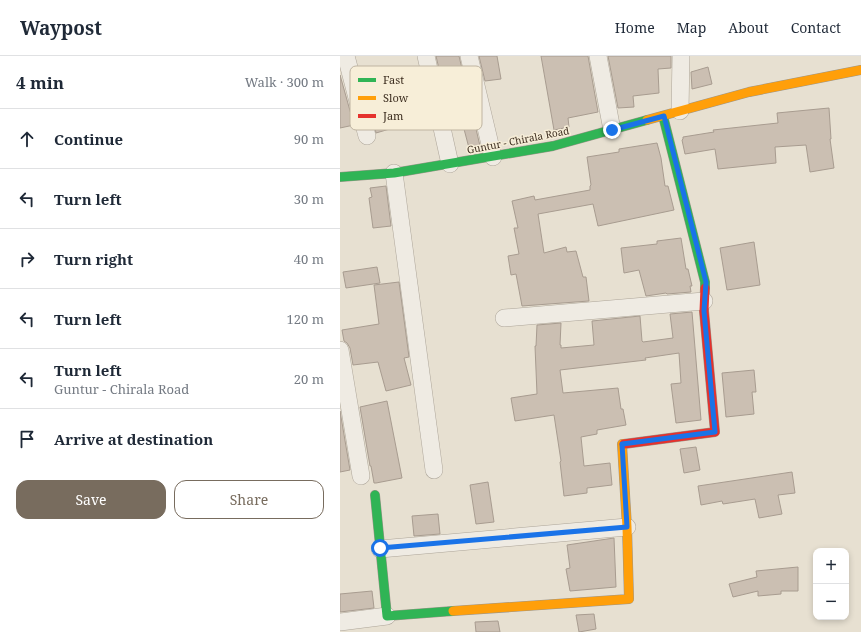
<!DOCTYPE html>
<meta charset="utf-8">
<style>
:root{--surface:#fff;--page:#f6f6f7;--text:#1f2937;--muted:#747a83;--line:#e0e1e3;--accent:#786c5e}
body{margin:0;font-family:"Noto Serif",serif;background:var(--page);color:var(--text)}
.controls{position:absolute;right:12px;bottom:12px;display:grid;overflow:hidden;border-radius:8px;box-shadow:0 2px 6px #0003}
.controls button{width:36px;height:36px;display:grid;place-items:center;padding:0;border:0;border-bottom:1px solid var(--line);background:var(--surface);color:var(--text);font:20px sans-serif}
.stop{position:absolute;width:12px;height:12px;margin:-9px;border:3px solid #1a73e8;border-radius:50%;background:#fff}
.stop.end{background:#1a73e8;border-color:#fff;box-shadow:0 1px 4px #0008}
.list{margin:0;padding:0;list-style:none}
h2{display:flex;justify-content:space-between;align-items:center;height:52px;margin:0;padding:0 16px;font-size:17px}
h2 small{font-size:13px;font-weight:400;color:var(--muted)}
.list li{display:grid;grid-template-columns:26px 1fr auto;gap:12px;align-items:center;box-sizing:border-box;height:60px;padding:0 16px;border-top:1px solid var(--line)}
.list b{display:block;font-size:15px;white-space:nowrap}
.list p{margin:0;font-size:13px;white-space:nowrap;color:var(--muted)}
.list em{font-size:13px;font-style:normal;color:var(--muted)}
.actions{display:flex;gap:8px;padding:12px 16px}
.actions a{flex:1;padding:9px 0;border:1px solid var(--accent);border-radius:12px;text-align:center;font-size:14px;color:var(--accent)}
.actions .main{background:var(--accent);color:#fff}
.icon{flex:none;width:22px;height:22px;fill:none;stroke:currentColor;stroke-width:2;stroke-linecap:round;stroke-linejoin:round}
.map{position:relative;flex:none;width:521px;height:576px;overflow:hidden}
header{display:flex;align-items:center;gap:24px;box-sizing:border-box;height:56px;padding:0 20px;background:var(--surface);border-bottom:1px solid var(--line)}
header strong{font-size:19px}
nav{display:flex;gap:22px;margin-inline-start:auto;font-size:14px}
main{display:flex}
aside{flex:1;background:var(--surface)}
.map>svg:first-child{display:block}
.building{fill:#cbbfb2;stroke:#a89c90}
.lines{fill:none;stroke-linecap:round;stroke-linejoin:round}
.street-casing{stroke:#ada599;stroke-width:18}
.fast-casing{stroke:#9c958a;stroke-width:10}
.slow-casing{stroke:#9c958a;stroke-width:10}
.jam-casing{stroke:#9c958a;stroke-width:10}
.street{stroke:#efebe3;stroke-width:17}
.fast{stroke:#30b455;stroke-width:9}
.slow{stroke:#ff9f0a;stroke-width:9}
.jam{stroke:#e5322d;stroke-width:9}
.route{stroke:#1a73e8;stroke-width:5}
.labels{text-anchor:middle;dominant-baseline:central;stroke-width:3;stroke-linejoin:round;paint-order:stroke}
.street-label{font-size:10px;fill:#3d2e20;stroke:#f7eed8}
.key{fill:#f7eed8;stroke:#bfb4a1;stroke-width:1}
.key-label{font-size:11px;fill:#3d2e20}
</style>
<header>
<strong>Waypost</strong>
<nav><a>Home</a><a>Map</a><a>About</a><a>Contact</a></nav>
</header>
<main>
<aside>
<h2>4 min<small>Walk · 300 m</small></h2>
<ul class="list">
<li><svg class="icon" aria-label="ahead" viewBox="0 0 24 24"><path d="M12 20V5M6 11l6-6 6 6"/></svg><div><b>Continue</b></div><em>90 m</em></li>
<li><svg class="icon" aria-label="left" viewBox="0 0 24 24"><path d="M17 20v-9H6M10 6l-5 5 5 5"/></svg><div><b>Turn left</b></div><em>30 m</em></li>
<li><svg class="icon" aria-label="right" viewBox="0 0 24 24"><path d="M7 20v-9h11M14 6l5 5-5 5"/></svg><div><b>Turn right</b></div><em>40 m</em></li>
<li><svg class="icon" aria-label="left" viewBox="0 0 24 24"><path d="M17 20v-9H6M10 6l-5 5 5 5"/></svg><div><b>Turn left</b></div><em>120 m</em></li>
<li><svg class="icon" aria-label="left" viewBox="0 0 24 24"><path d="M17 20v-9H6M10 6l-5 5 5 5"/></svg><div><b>Turn left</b><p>Guntur - Chirala Road</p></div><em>20 m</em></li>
<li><svg class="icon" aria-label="arrive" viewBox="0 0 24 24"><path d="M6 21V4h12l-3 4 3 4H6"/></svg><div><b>Arrive at destination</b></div></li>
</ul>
<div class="actions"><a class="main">Save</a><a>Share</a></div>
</aside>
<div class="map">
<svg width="521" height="576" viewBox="0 0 521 576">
<rect width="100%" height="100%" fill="#e7e0d1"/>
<!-- building -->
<g class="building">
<polygon points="96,0 119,0 140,90 129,92 119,54 111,56 103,30"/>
<polygon points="139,0 157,0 161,23 145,25"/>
<polygon points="201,0 248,0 258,56 228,62 229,71 214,74"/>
<polygon points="268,0 331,0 331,12 318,13 319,37 293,40 294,51 278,52"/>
<polygon points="368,11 372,28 352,33 351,16"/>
<polygon points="0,19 14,69 0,72"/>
<polygon points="489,52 491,83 490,83 494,112 470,116 466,89 435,91 436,107 378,113 375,93 345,98 342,84 343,83 343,81 374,76 373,74 438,67 437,57"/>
<polygon points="48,54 53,72 36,77 32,58"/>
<polygon points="317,87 321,102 325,130 328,130 334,154 258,170 253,148 198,158 204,197 226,191 227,196 236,195 243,221 246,221 249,245 182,250 176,218 171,219 168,200 179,198 174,172 178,172 172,145 194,140 195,144 250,134 250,130 251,129 247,101 279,96 279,93"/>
<polygon points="46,130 51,170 33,172 29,142 32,141 30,132"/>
<polygon points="341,182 346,213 348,213 352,230 350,230 351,236 327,238 326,237 306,240 299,214 284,217 281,192 317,188 317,185"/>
<polygon points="414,186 420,229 387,234 380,192"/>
<polygon points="37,211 40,227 6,232 3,216"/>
<polygon points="59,226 69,301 64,302 71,329 46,335 38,306 13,309 10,292 7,287 4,285 2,274 39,268 34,229"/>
<polygon points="352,256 361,364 336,367 331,328 341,327 339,297 305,302 306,304 220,314 223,337 278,332 281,353 283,353 286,369 257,374 257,378 241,381 244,410 270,407 272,429 247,432 247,437 224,440 220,406 221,405 214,359 175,365 171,342 197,338 195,290 196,290 197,269 221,267 220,289 221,289 221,292 254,289 252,265 300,260 302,285 303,286 333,282 330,258"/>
<polygon points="414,314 416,336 412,336 414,358 386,361 382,317"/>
<polygon points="47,345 62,422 36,427 34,427 31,410 30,410 20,351"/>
<polygon points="0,355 10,414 0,416"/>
<polygon points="356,391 360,414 344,417 340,393"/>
<polygon points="452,416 455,437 438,439 442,458 419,462 415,443 383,448 382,445 361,449 358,430"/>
<polygon points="148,426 154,466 136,468 130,429"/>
<polygon points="98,458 100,478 74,480 72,460"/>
<polygon points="274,482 276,531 230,535 226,513 230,512 227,489"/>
<polygon points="458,511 458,535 441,535 441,538 418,540 418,535 393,541 389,528 417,521 416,515"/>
<polygon points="32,535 34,552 0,556 0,538"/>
<polygon points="254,558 256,573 239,576 236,559"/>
<polygon points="158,565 160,576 136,576 135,566"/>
</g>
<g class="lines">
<!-- street casing -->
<g class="street-casing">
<g id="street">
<polyline points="6,0 27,80"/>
<polyline points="86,0 110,108"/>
<polyline points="129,0 153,101"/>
<polyline points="258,0 272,74"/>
<polyline points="340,55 341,0"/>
<polyline points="54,117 94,414"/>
<polyline points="164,262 364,245"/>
<polyline points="0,294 21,420"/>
<polyline points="40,493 287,471"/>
<polyline points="0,566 47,560"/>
</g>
</g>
<!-- fast casing -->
<g class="fast-casing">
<g id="fast">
<polyline points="323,60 365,226 365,232"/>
<polyline points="0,121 54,117 213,90 307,64"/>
<polyline points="35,439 47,560 113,555"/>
</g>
</g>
<!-- slow casing -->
<g class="slow-casing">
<g id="slow">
<polyline points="307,64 409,36 521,14"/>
<polyline points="113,555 289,543 287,471 282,388 284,388"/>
</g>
</g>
<!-- jam casing -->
<g class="jam-casing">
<polyline id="jam" points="284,388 375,376 364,255 365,232"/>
</g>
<!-- street -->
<use href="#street" class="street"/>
<!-- fast -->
<use href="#fast" class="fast"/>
<!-- slow -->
<use href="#slow" class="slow"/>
<!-- jam -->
<use href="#jam" class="jam"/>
</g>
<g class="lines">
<!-- route -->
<polyline class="route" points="40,492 287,471 282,388 375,376 364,255 366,226 324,60 272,74"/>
</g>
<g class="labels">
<!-- street labels -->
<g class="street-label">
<text transform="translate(178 84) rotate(-11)">Guntur - Chirala Road</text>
</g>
</g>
<!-- legend -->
<rect x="10" y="10" width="132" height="64" rx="6" class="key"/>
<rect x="18" y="22" width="18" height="4" fill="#30b455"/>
<rect x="18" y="40" width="18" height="4" fill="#ff9f0a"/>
<rect x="18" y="58" width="18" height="4" fill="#e5322d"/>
<g class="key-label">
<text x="43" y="28">Fast</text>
<text x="43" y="46">Slow</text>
<text x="43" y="64">Jam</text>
</g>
</svg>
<div class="controls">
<button>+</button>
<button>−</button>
</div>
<div class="stop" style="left:40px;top:492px"></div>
<div class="stop end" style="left:272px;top:74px"></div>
</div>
</main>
